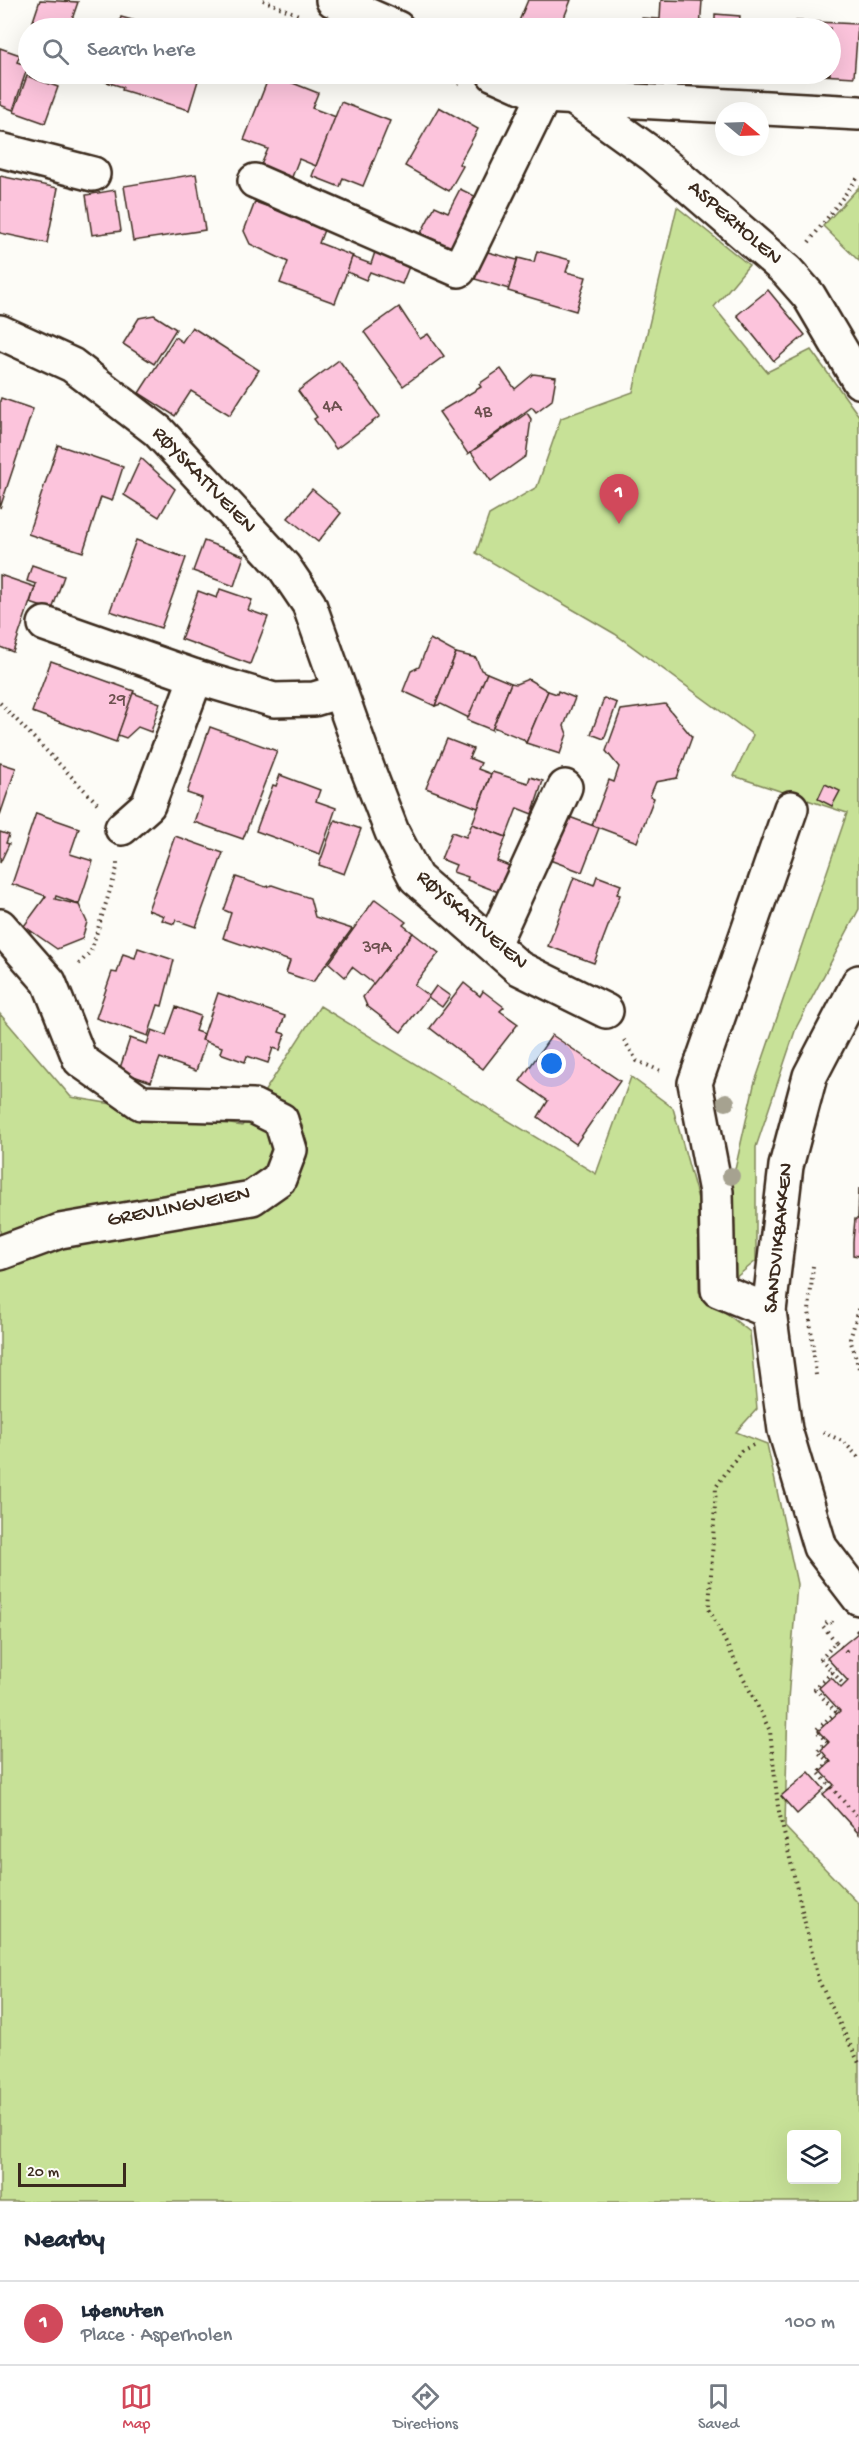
<!DOCTYPE html>
<meta charset="utf-8">
<style>
:root{--surface:#fff;--page:#f2f2f3;--text:#1f2937;--muted:#747a83;--line:#e0e1e3;--accent:#d1495b}
body{margin:0;font-family:"Gochi Hand",sans-serif;background:var(--page);color:var(--text)}
.controls{position:absolute;right:18px;bottom:18px;display:grid;overflow:hidden;border-radius:6px;box-shadow:0 6px 24px #0002}
.controls button{width:54px;height:54px;display:grid;place-items:center;padding:0;border:0;border-bottom:2px solid var(--line);background:var(--surface);color:var(--text);font:30px sans-serif}
.compass{position:absolute;left:715px;top:102px;width:54px;height:54px;border-radius:50%;background:var(--surface);box-shadow:0 6px 24px #0002;rotate:109deg}
.scale{position:absolute;left:18px;bottom:15px;width:108px;box-sizing:border-box;padding-left:6px;border:3px solid #3b2a1e;border-top:0;font-size:16px;line-height:21px;white-space:nowrap;color:#3b2a1e;-webkit-text-stroke:4px #fdfcf7;paint-order:stroke}
.you{position:absolute;left:552px;top:1064px;width:21px;height:21px;margin:-15px;border:4px solid #fff;border-radius:50%;background:#1a73e8;box-shadow:0 0 0 9px #1a73e833}
.badge{display:grid;place-items:center;width:39px;height:39px;border-radius:50%;background:var(--accent);color:#fff;font-size:20px;font-weight:700}
.pin{position:absolute;translate:-50% -50px;filter:drop-shadow(0 2px 3px #0008)}
.pin::after{content:'';position:absolute;top:32px;width:21px;height:18px;background:inherit;clip-path:polygon(0 0,100% 0,50% 100%)}
.list{margin:0;padding:0;list-style:none}
h2{display:flex;justify-content:space-between;align-items:center;height:78px;margin:0;padding:0 24px;font-size:26px}
h2 small{font-size:20px;font-weight:400;color:var(--muted)}
.list li{display:grid;grid-template-columns:39px 1fr auto;gap:18px;align-items:center;box-sizing:border-box;height:84px;padding:0 24px;border-top:2px solid var(--line)}
.list b{display:block;font-size:22px;white-space:nowrap}
.list p{margin:0;font-size:20px;white-space:nowrap;color:var(--muted)}
.list em{font-size:20px;font-style:normal;color:var(--muted)}
.icon{flex:none;width:33px;height:33px;fill:none;stroke:currentColor;stroke-width:2;stroke-linecap:round;stroke-linejoin:round}
.map{position:relative;flex:none;width:859px;height:2202px;overflow:hidden}
.search{position:absolute;background:var(--surface);box-shadow:0 6px 24px #0002;left:18px;right:18px;top:18px;height:66px;display:flex;align-items:center;gap:15px;box-sizing:border-box;padding:0 21px;border-radius:33px;color:var(--muted);font-size:22px}
.sheet{height:162px;background:var(--surface)}
nav{display:flex;justify-content:space-around;align-items:center;box-sizing:border-box;height:84px;border-top:2px solid var(--line);background:var(--surface);font-size:16px;color:var(--muted)}
nav a{display:grid;justify-items:center;gap:3px}
nav .on{color:var(--accent)}
.map>svg:first-child{display:block}
.green{fill:#c7e197;stroke:#81865a;stroke-width:1.5;fill-rule:evenodd}
.building{fill:#fcc4dc;stroke:#3b2a1e;stroke-width:1.5}
.lines{fill:none;stroke-linecap:round;stroke-linejoin:round}
.minor-casing{stroke:#3b2a1e;stroke-width:38}
.path{stroke:#3b2a1e;stroke-width:4;stroke-dasharray:1.5 4.5;stroke-linecap:butt}
.minor{stroke:#fdfcf7;stroke-width:33}
.tree{fill:#a6a290}
.labels{text-anchor:middle;dominant-baseline:central;stroke-width:4.5;stroke-linejoin:round;paint-order:stroke}
.number-label{font-size:18px;fill:#6b504e}
.street-label{font-size:21px;fill:#3b2a1e;stroke:#fdfcf7}
</style>
<div class="map">
<svg width="859" height="2202" viewBox="0 0 859 2202">
<rect width="100%" height="100%" fill="#fdfcf7"/>
<filter id="ink" filterUnits="userSpaceOnUse"><feTurbulence type="fractalNoise" baseFrequency=".0167" numOctaves="2"/><feDisplacementMap in="SourceGraphic" scale="12" xChannelSelector="R" yChannelSelector="G"/><feConvolveMatrix kernelMatrix="1 2 1 2 8 2 1 2 1" color-interpolation-filters="sRGB"/></filter>
<g filter="url(#ink)">
<!-- green -->
<g class="green">
<polygon points="859,187 859,261 823,226"/>
<polygon points="677,207 749,265 714,307 767,372 811,350 859,416 859,909 796,1028 756,1147 756,1261 735,1278 732,1183 754,1085 847,813 734,776 753,735 615,634 476,553 489,515 537,487 561,418 633,392"/>
<path d="M 320,1006 L 596,1174 L 631,1077 L 673,1108 L 698,1199 L 699,1292 L 750,1332 L 757,1409 L 736,1432 L 767,1444 L 797,1584 L 788,1700 L 785,1827 L 859,1904 L 859,2202 L 0,2202 L 0,1014 L 71,1097 L 242,1126 ZM 792,2134 L 836,2134 L 836,2180 L 792,2180 Z"/>
</g>
<!-- building -->
<g class="building">
<polygon points="40,0 78,2 69,28 31,27"/>
<polygon points="528,0 571,0 560,28 516,28"/>
<polygon points="661,0 702,1 700,28 641,28 642,18 660,19"/>
<polygon points="715,14 740,16 739,28 715,28"/>
<polygon points="121,17 162,28 118,28"/>
<polygon points="796,21 858,24 854,77 804,74 830,74 830,28 780,28 781,25 795,26"/>
<polygon points="0,48 20,55 17,62 28,66 13,110 0,105"/>
<polygon points="88,74 200,74 189,110 122,90 123,87 87,76"/>
<polygon points="270,74 318,93 312,108 336,117 316,166 299,159 292,177 260,167 268,149 244,140"/>
<polygon points="27,76 58,87 45,123 14,112"/>
<polygon points="341,102 390,121 363,186 343,178 340,187 312,176"/>
<polygon points="439,107 478,129 459,164 463,166 449,191 405,166"/>
<polygon points="196,174 205,230 133,241 124,186"/>
<polygon points="0,176 58,188 47,243 0,233"/>
<polygon points="460,189 485,201 462,248 442,250 418,239 435,206 448,212"/>
<polygon points="115,190 121,231 92,235 86,195"/>
<polygon points="255,202 288,214 290,208 327,222 319,243 353,256 335,303 280,283 288,262 250,244 244,231"/>
<polygon points="377,246 412,259 402,284 370,272 366,280 347,272 352,257 371,264"/>
<polygon points="484,251 517,260 509,289 475,279"/>
<polygon points="537,251 570,260 566,272 586,277 576,311 508,291 518,258 534,262"/>
<polygon points="768,290 805,335 774,361 737,315"/>
<polygon points="399,307 420,339 428,334 444,356 403,386 364,332"/>
<polygon points="154,315 176,329 154,364 123,344 139,318"/>
<polygon points="192,327 259,370 230,415 191,391 175,416 139,393 175,337 182,342"/>
<polygon points="339,360 380,416 336,449 314,419 317,417 298,391"/>
<polygon points="501,369 515,389 533,374 556,377 552,400 536,412 532,407 468,454 439,412 481,387 479,384"/>
<polygon points="1,398 33,409 0,508 0,401"/>
<polygon points="527,413 531,419 526,456 491,481 471,452"/>
<polygon points="58,445 123,467 112,501 101,497 83,552 28,534"/>
<polygon points="141,458 175,489 159,517 124,495"/>
<polygon points="312,489 341,513 318,542 288,518"/>
<polygon points="136,540 186,558 161,628 110,611"/>
<polygon points="204,541 244,556 234,586 193,571"/>
<polygon points="32,565 64,576 52,610 30,603 36,584 27,581"/>
<polygon points="0,575 35,587 13,652 0,647"/>
<polygon points="220,589 252,600 248,610 268,617 250,664 181,639 198,591 217,598"/>
<polygon points="430,639 456,653 435,706 403,691 411,671 419,667"/>
<polygon points="456,653 476,658 481,670 487,673 469,718 441,704 435,706"/>
<polygon points="51,661 134,691 116,742 32,712"/>
<polygon points="487,673 511,683 492,730 467,720"/>
<polygon points="528,679 548,691 526,743 523,739 493,727 511,683 516,684"/>
<polygon points="548,691 557,694 558,691 575,698 564,726 567,734 560,754 526,743"/>
<polygon points="133,693 160,703 151,732 138,727 126,738 118,735"/>
<polygon points="604,698 617,703 604,739 591,734"/>
<polygon points="665,704 692,737 677,778 656,782 650,796 654,798 637,842 592,825 609,780 614,782 619,767 606,751 621,710"/>
<polygon points="210,727 277,751 243,839 194,822 202,798 187,793"/>
<polygon points="447,739 473,749 469,758 481,763 478,769 491,774 478,808 426,788"/>
<polygon points="0,763 16,768 0,815"/>
<polygon points="492,772 528,783 530,777 543,781 532,814 517,808 506,837 472,824"/>
<polygon points="280,775 320,790 316,801 336,808 320,854 256,831 273,785 276,786"/>
<polygon points="825,784 840,791 832,806 818,799"/>
<polygon points="36,813 79,828 70,854 93,861 79,904 56,896 55,899 79,905 87,922 82,939 57,949 24,926 46,896 12,884"/>
<polygon points="564,815 599,828 582,872 547,859"/>
<polygon points="335,820 361,829 344,874 319,865"/>
<polygon points="472,824 506,837 497,861 512,867 501,893 467,880 468,877 453,872 456,865 441,859 452,832 466,837"/>
<polygon points="0,832 9,835 6,843 9,844 0,863"/>
<polygon points="175,836 223,853 196,927 176,920 174,924 162,920 164,916 148,910"/>
<polygon points="597,876 621,885 617,894 620,895 594,963 548,946 574,877 594,885"/>
<polygon points="236,877 266,887 272,885 310,898 315,917 352,929 313,982 286,973 290,961 223,938 231,913 224,910"/>
<polygon points="375,899 406,922 403,925 413,933 374,984 352,967 345,977 329,963"/>
<polygon points="413,933 439,953 414,985 429,996 436,986 450,996 442,1007 428,997 401,1032 367,1006 363,997"/>
<polygon points="138,948 174,960 162,1006 158,1005 148,1036 96,1018 112,972 117,973 123,954 135,958"/>
<polygon points="464,983 480,996 483,991 504,1007 500,1011 518,1024 483,1069 430,1028"/>
<polygon points="218,993 285,1016 279,1032 285,1034 280,1050 273,1048 268,1063 247,1056 245,1062 220,1053 222,1047 202,1040"/>
<polygon points="176,1007 200,1016 195,1031 204,1034 202,1040 206,1041 196,1071 160,1058 151,1082 119,1071 130,1038 147,1044 152,1030 166,1035"/>
<polygon points="552,1035 620,1081 576,1144 538,1117 548,1101 520,1081"/>
<polygon points="859,1188 859,1256 853,1255 853,1241 855,1219 858,1219"/>
<polygon points="859,1628 859,1834 823,1794 834,1785 821,1771 831,1762 821,1750 829,1742 818,1731 840,1711 819,1688 831,1677 841,1688 848,1681 827,1658 858,1633 856,1631"/>
<polygon points="809,1772 824,1789 797,1814 781,1796"/>
</g>
<g class="lines">
<!-- minor casing -->
<g class="minor-casing">
<g id="minor">
<polyline points="333,0 397,28"/>
<polyline points="494,74 544,96 859,113"/>
<polyline points="574,98 653,155 787,271 809,296 859,381"/>
<polyline points="0,150 93,174"/>
<polyline points="255,181 459,270 544,96"/>
<polyline points="0,332 72,365 158,431 284,567 309,604 368,770 392,832 416,878 519,968 606,1011"/>
<polyline points="45,624 196,677 274,700 314,699 338,692"/>
<polyline points="122,828 148,805 196,677"/>
<polyline points="0,926 49,982 80,1060 141,1103 253,1106 281,1120 290,1150 279,1179 252,1198 60,1231 0,1253"/>
<polyline points="493,944 565,787"/>
<polyline points="859,982 810,1076 786,1166 769,1311 785,1430 820,1547 859,1598"/>
<polyline points="769,1311 718,1290 716,1192 695,1083 791,808"/>
</g>
</g>
<!-- path -->
<g class="path">
<polyline points="263,0 301,16"/>
<polyline points="436,74 460,84"/>
<polyline points="809,242 859,176"/>
<polyline points="0,703 98,804"/>
<polyline points="79,964 91,951 117,868 117,860"/>
<polyline points="624,1040 637,1061 663,1072"/>
<polyline points="813,1266 809,1311 816,1375"/>
<polyline points="859,1309 850,1339 859,1368"/>
<polyline points="823,1432 844,1442 859,1458"/>
<polyline points="753,1445 741,1451 716,1487 709,1609 770,1731 778,1807 818,1979 859,2063"/>
<polyline points="832,1623 829,1621 823,1626 836,1642 821,1659 844,1685"/>
<polyline points="836,1642 846,1651 844,1653"/>
<polyline points="832,1672 815,1689 837,1713"/>
<polyline points="836,1712 816,1730 827,1742 817,1751 829,1762 818,1772 859,1819"/>
</g>
<!-- minor -->
<use href="#minor" class="minor"/>
</g>
<!-- trees -->
<g class="tree">
<circle cx="726" cy="1102" r="9"/>
<circle cx="731" cy="1176" r="9"/>
</g>
</g>
<g class="labels">
<!-- number labels -->
<g class="number-label">
<text x="332" y="407">4A</text>
<text x="483" y="412">4B</text>
<text x="117" y="700">29</text>
<text x="377" y="948">39A</text>
</g>
<!-- street labels -->
<g class="street-label">
<text transform="translate(734 224) rotate(41)">ASPERHOLEN</text>
<text transform="translate(203 481) rotate(46)">RØYSKATTVEIEN</text>
<text transform="translate(471 921) rotate(41)">RØYSKATTVEIEN</text>
<text transform="translate(179 1208) rotate(-11)">GREVLINGVEIEN</text>
<text transform="translate(780 1238) rotate(-84)">SANDVIKBAKKEN</text>
</g>
</g>
</svg>
<div class="controls">
<button><svg class="icon" aria-label="layers" viewBox="0 0 24 24"><path d="M12 4l9 5-9 5-9-5zM3 14l9 5 9-5"/></svg></button>
</div>
<svg class="compass" viewBox="-18 -18 36 36"><path d="M0-13l5 13h-10z" fill="#e53935"/><path d="M0 13l5-13h-10z" fill="#747a83"/></svg>
<div class="scale">20 m</div>
<div class="you"></div>
<div class="pin badge" style="left:619px;top:524px">1</div>
<div class="search"><svg class="icon" aria-label="search" viewBox="0 0 24 24"><circle cx="10" cy="10" r="6"/><path d="M15 15l6 6"/></svg>Search here</div>
</div>
<section class="sheet">
<h2>Nearby<small></small></h2>
<ul class="list">
<li><span class="badge">1</span><div><b>Løenuten</b><p>Place · Asperholen</p></div><em>100 m</em></li>
</ul>
</section>
<nav>
<a class="on"><svg class="icon" aria-label="map" viewBox="0 0 24 24"><path d="M3 6l6-2 6 2 6-2v14l-6 2-6-2-6 2zM9 4v14M15 6v14"/></svg>Map</a>
<a><svg class="icon" aria-label="directions" viewBox="0 0 24 24"><path d="M12 3l9 9-9 9-9-9zM9 14v-3h6M13 9l2 2-2 2"/></svg>Directions</a>
<a><svg class="icon" aria-label="saved" viewBox="0 0 24 24"><path d="M7 4h10v16l-5-4-5 4z"/></svg>Saved</a>
</nav>
